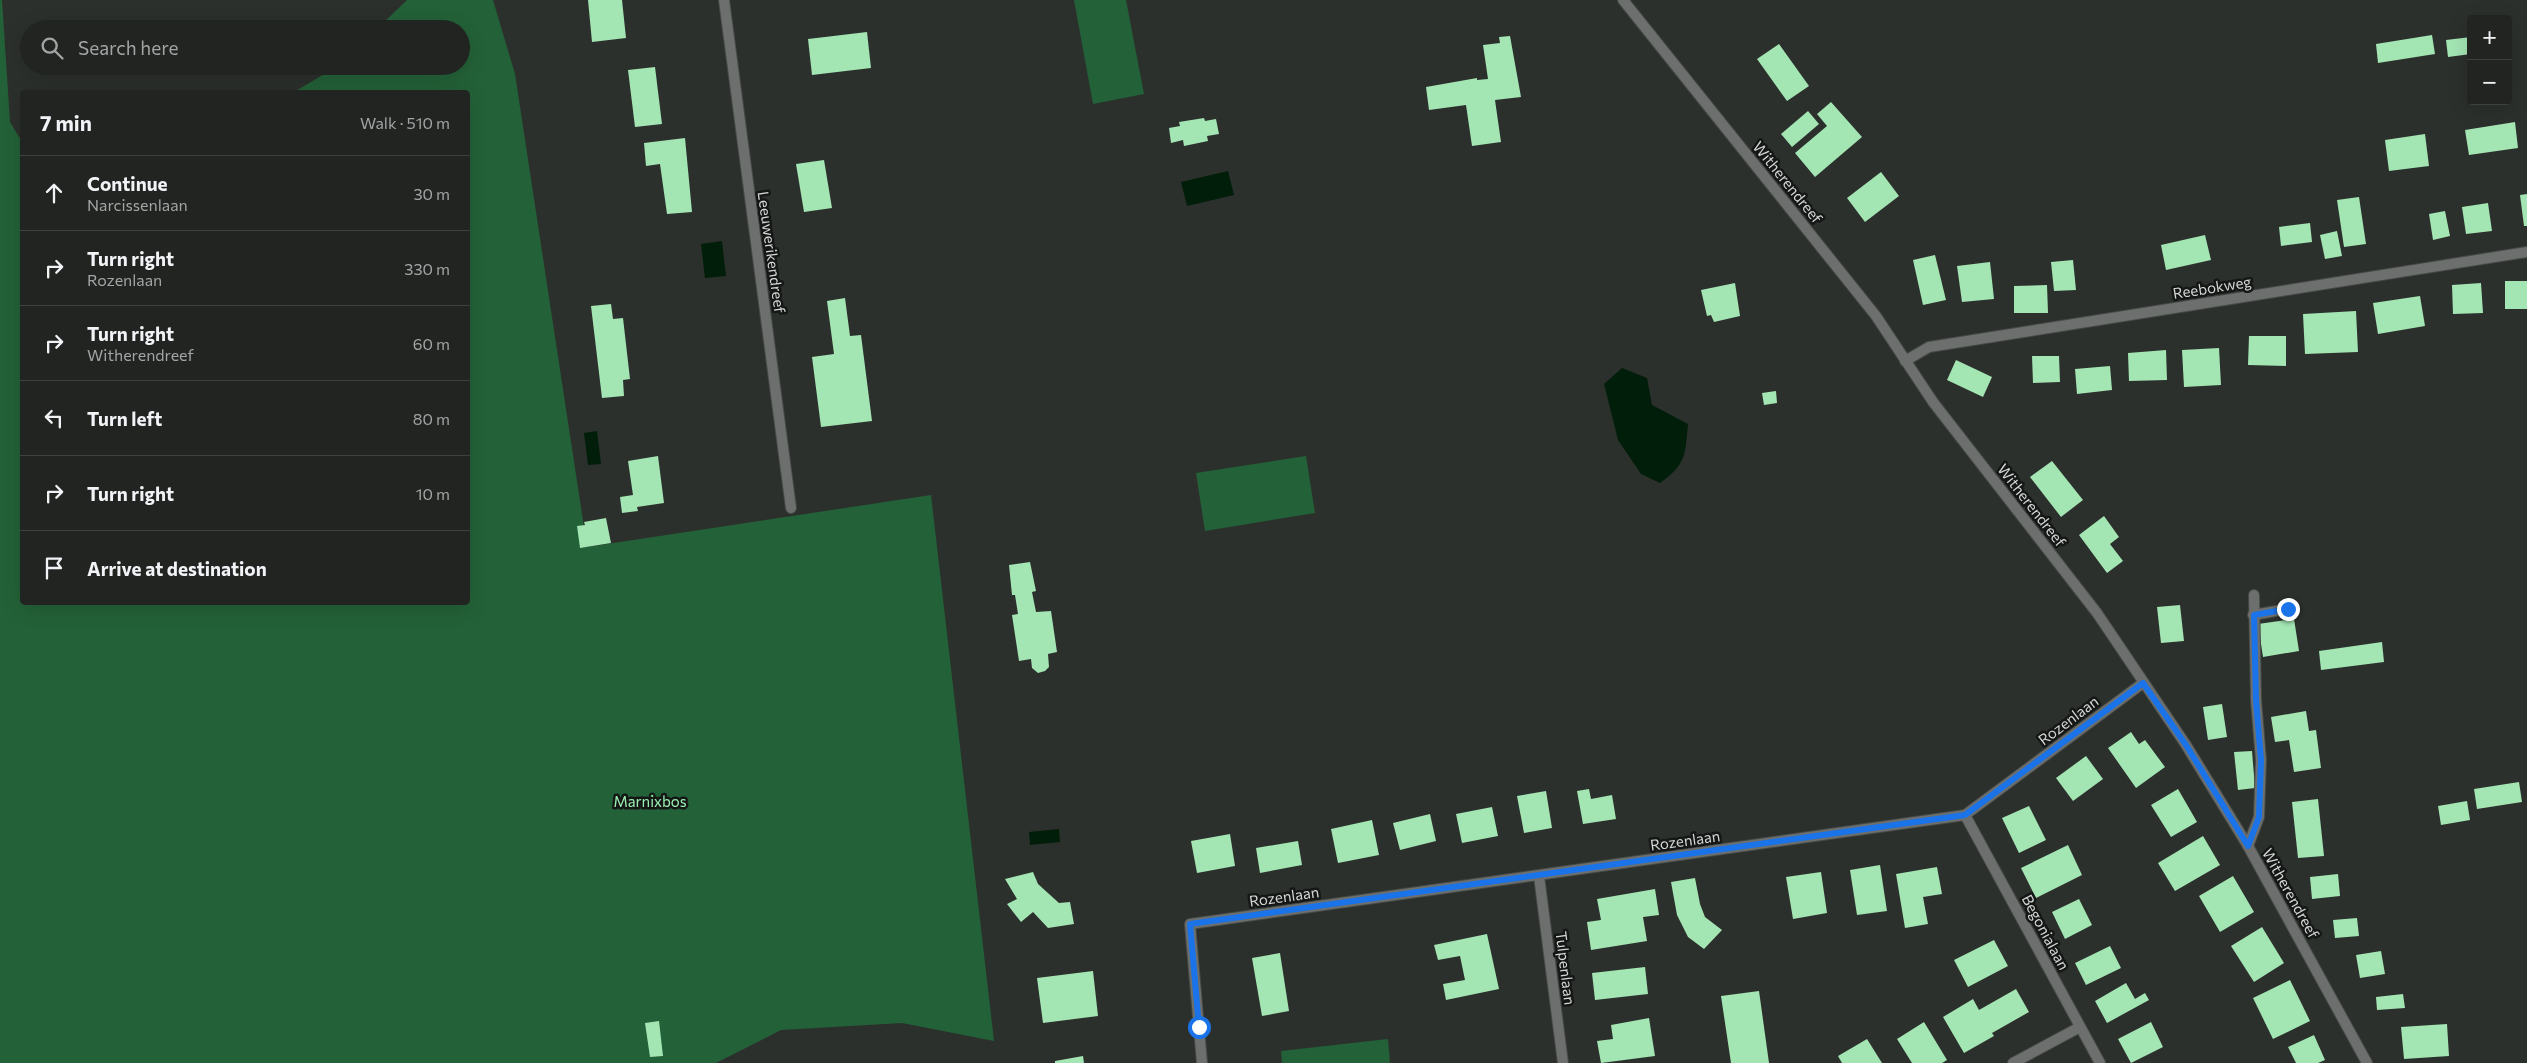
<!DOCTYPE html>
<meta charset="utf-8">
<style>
:root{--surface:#212421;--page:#2d302e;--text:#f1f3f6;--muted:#a2a4a5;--line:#3e413f}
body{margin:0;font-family:Commissioner,sans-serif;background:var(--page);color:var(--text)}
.controls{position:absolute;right:15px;top:15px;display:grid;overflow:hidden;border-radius:5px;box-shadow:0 5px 20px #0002}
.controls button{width:45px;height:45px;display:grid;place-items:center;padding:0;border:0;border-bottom:1px solid var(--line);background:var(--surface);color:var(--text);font:25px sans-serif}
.stop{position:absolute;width:15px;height:15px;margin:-11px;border:4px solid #1a73e8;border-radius:50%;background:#fff}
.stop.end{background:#1a73e8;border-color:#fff;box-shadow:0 1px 5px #0008}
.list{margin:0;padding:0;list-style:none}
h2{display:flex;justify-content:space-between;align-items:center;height:65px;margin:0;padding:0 20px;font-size:21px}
h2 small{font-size:16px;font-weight:400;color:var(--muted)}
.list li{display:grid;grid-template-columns:32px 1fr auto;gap:15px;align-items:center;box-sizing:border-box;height:75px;padding:0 20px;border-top:1px solid var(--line)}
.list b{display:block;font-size:19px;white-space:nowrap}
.list p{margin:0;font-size:16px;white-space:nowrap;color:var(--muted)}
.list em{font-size:16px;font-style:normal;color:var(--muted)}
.icon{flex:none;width:28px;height:28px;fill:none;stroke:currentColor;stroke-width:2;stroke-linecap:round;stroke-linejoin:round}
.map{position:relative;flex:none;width:2527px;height:1063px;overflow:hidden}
.search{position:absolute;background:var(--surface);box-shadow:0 5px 20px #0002;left:20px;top:20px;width:450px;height:55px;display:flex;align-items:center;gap:12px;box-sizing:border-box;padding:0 18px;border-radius:28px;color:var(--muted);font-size:19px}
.panel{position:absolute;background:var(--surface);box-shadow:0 5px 20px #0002;left:20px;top:90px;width:450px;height:515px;border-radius:5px}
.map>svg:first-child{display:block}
.green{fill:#236138}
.water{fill:#001e09}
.building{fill:#a4e5b4}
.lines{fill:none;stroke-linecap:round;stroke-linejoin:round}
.lane-casing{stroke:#474b47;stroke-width:12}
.street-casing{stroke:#474b47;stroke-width:12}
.lane{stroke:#6c6f6d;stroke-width:10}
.street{stroke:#6c6f6d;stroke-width:10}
.route{stroke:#1a73e8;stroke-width:6}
.labels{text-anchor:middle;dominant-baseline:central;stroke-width:5;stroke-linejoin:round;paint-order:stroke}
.street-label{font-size:15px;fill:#d4d7d4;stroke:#151716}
.park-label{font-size:15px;fill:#9af3b1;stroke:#151716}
</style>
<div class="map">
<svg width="2527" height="1063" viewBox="0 0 2527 1063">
<rect width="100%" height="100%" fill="#2c302c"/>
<!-- green -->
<g class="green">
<polygon points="0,0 2,0 10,122 22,142 22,602 468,602 468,92 294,92 338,66 461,66 461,29 377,29 407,0 493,0 515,74 587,547 931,495 994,1041 902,1023 781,1030 716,1063 0,1063"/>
<polygon points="1074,0 1126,0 1144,94 1093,104"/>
<polygon points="1306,456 1315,513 1205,531 1196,473"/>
<polygon points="1388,1039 1390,1063 1282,1063 1281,1051"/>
</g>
<!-- water -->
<g class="water">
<polygon points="1228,171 1234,195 1187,206 1181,182"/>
<polygon points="722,241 726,276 705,278 701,244"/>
<path d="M 1622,368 L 1647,378 L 1652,405 L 1688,424 C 1685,454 1687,464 1660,483 L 1641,474 L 1618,440 L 1604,384 Z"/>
<polygon points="597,431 601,464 588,465 584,433"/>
<polygon points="1059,829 1060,842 1030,845 1029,832"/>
</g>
<!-- building -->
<g class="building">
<polygon points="588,0 622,0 626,38 592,42"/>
<polygon points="867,32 871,68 812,75 808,39"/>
<polygon points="2432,35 2435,54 2378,63 2376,44"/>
<polygon points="1510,36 1521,97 1495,100 1501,142 1472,146 1466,105 1429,110 1426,87 1477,78 1477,80 1488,79 1483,45 1500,43 1499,37"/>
<polygon points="2471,37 2471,54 2448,57 2446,40"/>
<polygon points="1779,44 1809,86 1787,101 1757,59"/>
<polygon points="655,67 662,124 635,127 628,70"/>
<polygon points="1831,102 1862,137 1815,177 1795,153 1827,126 1817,114"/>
<polygon points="1808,111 1819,124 1792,147 1781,134"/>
<polygon points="1204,118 1205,121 1216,119 1219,134 1207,136 1208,141 1184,146 1183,140 1171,143 1169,128 1180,126 1179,122"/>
<polygon points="2515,122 2518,148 2469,155 2465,130"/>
<polygon points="2425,134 2429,166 2389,171 2385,140"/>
<polygon points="685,138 692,212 667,214 660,164 646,166 644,143"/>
<polygon points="824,160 832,208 804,212 796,164"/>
<polygon points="1881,172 1899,196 1865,222 1847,198"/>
<polygon points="2527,194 2527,226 2524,226 2520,195"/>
<polygon points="2359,197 2366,244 2344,247 2337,200"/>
<polygon points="2488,203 2492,231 2466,234 2462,207"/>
<polygon points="2445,211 2450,236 2433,240 2429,214"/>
<polygon points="2310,223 2312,242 2281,246 2279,227"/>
<polygon points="2337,231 2342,256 2325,259 2320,235"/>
<polygon points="2205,235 2211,260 2166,270 2161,245"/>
<polygon points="1935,255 1946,300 1923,305 1913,260"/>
<polygon points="2073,260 2076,290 2054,291 2051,262"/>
<polygon points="1990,262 1994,299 1962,302 1957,266"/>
<rect x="2505" y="281" width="22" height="28"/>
<polygon points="1735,283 1740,316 1714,322 1711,315 1707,316 1701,290"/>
<polygon points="2481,283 2483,313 2453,314 2452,285"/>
<polygon points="2047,285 2048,313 2014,313 2014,286"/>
<polygon points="2420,296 2425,326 2378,334 2373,303"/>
<polygon points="845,298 850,336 861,335 872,421 821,427 812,357 834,354 827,301"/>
<polygon points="611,304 613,319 623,318 630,379 623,380 624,396 602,398 591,306"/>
<polygon points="2356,311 2358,352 2305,354 2303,314"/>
<polygon points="2249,336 2286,336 2286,366 2248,365"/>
<polygon points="2219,348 2221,385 2184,387 2182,350"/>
<polygon points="2166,350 2167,380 2129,381 2128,353"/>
<polygon points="2032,356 2059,356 2060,382 2033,383"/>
<polygon points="1956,360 1992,377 1983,397 1947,380"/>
<polygon points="2110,366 2112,390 2077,394 2075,369"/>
<polygon points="1776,391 1777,403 1764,405 1762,393"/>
<polygon points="658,456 664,503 637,507 638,511 622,513 620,497 633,495 628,461"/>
<polygon points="2052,461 2083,500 2061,517 2030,477"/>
<polygon points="2104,516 2119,537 2110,544 2123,561 2107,573 2079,535"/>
<polygon points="606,518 611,543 580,548 577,526 585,525 584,522"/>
<polygon points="1030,562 1036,591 1032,592 1036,612 1051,611 1057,652 1048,654 1049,667 1045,671 1038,673 1032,668 1031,659 1019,661 1012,615 1018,614 1015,595 1012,595 1009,565"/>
<polygon points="2180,605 2184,641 2161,643 2157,607"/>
<polygon points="2294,619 2299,651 2263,657 2258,624"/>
<polygon points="2382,642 2384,662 2321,670 2319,651"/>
<polygon points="2222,704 2227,737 2208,740 2203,707"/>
<polygon points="2306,711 2309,731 2316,730 2321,768 2294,772 2289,740 2275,742 2271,717"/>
<polygon points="2131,732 2139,744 2145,740 2165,767 2136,788 2108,748"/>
<polygon points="2252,751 2255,788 2238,790 2234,752"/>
<polygon points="2086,756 2103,779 2073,801 2056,778"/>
<polygon points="2519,782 2522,802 2477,809 2474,789"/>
<polygon points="1589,789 1591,799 1612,795 1616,819 1583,824 1577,791"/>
<polygon points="2178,789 2197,822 2171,837 2151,805"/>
<polygon points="1546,791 1552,828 1524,833 1517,796"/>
<polygon points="2318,799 2324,856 2298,858 2292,802"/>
<polygon points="2467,801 2470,820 2441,825 2438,806"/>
<polygon points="2029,806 2046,840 2019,853 2002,818"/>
<polygon points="1492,807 1498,836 1462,843 1456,814"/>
<polygon points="1430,814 1436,841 1400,850 1393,823"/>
<polygon points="1372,820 1379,855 1338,863 1331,829"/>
<polygon points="1230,834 1235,866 1197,873 1191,841"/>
<polygon points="2203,836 2220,865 2175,891 2158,863"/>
<polygon points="1298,841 1302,865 1260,873 1256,848"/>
<polygon points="2068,845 2082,875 2036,898 2021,868"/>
<polygon points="1880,865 1887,911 1857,915 1850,870"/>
<polygon points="1937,867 1942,894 1923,897 1928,924 1905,928 1896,874"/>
<polygon points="1033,872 1038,884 1059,903 1070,902 1074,924 1048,928 1033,912 1021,922 1007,904 1017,899 1005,879"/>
<polygon points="1821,872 1827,913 1793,919 1786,877"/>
<polygon points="2338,874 2340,896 2312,899 2310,877"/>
<polygon points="2233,876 2254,912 2220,932 2199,896"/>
<polygon points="1695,878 1700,904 1705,917 1722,930 1704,949 1688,937 1677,915 1671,882"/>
<polygon points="1655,889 1659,915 1643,917 1647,941 1591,950 1587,922 1601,920 1597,899"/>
<polygon points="2079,899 2092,925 2065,939 2052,912"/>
<polygon points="2357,918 2359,936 2335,938 2333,920"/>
<polygon points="2262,927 2284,963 2254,982 2231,946"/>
<polygon points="1487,934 1499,989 1446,1000 1443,984 1465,980 1460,956 1438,960 1434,945"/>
<polygon points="1994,940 2008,966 1968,987 1954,960"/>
<polygon points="2110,946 2121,968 2086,985 2075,963"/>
<polygon points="2381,951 2385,974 2360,978 2356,955"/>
<polygon points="1280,953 1289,1011 1262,1016 1252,958"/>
<polygon points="1645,967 1648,994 1595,1000 1592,973"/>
<polygon points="1093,971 1098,1016 1043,1023 1037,978"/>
<polygon points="2290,980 2310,1021 2273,1039 2253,998"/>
<polygon points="2126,983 2135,999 2145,993 2149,1000 2107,1023 2095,1001"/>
<polygon points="2016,989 2029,1012 1992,1033 1994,1036 1964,1053 1943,1017 1973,999 1979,1010"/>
<polygon points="1759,991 1769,1063 1731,1063 1721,996"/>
<polygon points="2403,994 2405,1008 2377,1010 2376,997"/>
<polygon points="1649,1018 1655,1056 1601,1063 1597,1041 1613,1039 1611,1025"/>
<polygon points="659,1021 663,1056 650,1057 645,1023"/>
<polygon points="1924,1022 1947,1060 1942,1063 1912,1063 1897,1039"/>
<polygon points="2151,1022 2163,1047 2131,1063 2118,1039"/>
<polygon points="2447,1024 2449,1056 2404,1059 2401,1027"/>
<polygon points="2314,1035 2325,1060 2318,1063 2296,1063 2288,1047"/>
<polygon points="1867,1039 1882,1063 1842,1063 1838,1056"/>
<polygon points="1083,1056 1084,1063 1055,1063 1055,1061"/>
</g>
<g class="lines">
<!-- lane casing -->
<g class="lane-casing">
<g id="lane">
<polyline points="2253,615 2288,609"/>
<polyline points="2248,846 2259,817 2261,760 2256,700 2254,595"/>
</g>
</g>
<!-- street casing -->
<g class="street-casing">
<g id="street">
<polyline points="724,0 791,508"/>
<polyline points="1623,0 1876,316 1933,402 2097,613 2186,745 2248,846 2367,1063"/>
<polyline points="1905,361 1929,347 2527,252"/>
<polyline points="1965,815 2100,1063"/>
<polyline points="1539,876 1563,1063"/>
<polyline points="1202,1063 1190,924 1965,815 2143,683"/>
<polyline points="2013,1063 2080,1027"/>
</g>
</g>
<!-- lane -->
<use href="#lane" class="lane"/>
<!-- street -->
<use href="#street" class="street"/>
</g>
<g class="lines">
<!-- route -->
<polyline class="route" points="1199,1027 1190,924 1965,815 2143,683 2186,745 2248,846 2259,817 2261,760 2256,700 2254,615 2288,609"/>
</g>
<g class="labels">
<!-- street labels -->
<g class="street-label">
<text transform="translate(1788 182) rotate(51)">Witherendreef</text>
<text transform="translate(772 252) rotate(82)">Leeuwerikendreef</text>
<text transform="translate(2212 287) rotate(-9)">Reebokweg</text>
<text transform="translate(2032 505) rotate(52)">Witherendreef</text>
<text transform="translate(2068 720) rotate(-37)">Rozenlaan</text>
<text transform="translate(1685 840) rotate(-8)">Rozenlaan</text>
<text transform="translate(2291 893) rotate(61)">Witherendreef</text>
<text transform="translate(1284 896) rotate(-8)">Rozenlaan</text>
<text transform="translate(2046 932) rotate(62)">Begonialaan</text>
<text transform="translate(1566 968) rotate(83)">Tulpenlaan</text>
</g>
<!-- park labels -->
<g class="park-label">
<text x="650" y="801">Marnixbos</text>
</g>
</g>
</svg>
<div class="controls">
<button>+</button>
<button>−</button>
</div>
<div class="stop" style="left:1199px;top:1027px"></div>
<div class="stop end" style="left:2288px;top:609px"></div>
<div class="search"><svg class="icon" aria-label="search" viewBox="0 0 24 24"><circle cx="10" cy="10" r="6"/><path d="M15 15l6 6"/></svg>Search here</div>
<section class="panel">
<h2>7 min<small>Walk · 510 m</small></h2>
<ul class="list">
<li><svg class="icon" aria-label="ahead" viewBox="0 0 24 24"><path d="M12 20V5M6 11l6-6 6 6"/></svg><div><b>Continue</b><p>Narcissenlaan</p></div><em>30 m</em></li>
<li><svg class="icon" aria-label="right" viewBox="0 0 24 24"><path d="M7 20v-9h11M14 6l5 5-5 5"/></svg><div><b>Turn right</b><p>Rozenlaan</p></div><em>330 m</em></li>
<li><svg class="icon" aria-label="right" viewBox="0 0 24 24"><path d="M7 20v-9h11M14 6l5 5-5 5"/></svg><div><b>Turn right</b><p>Witherendreef</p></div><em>60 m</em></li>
<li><svg class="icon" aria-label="left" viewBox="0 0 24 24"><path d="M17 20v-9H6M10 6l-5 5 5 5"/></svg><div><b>Turn left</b></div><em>80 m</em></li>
<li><svg class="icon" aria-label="right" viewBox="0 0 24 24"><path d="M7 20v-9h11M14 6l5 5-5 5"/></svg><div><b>Turn right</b></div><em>10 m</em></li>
<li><svg class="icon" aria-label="arrive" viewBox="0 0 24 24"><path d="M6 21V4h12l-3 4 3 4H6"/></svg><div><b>Arrive at destination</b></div></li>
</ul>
</section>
</div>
